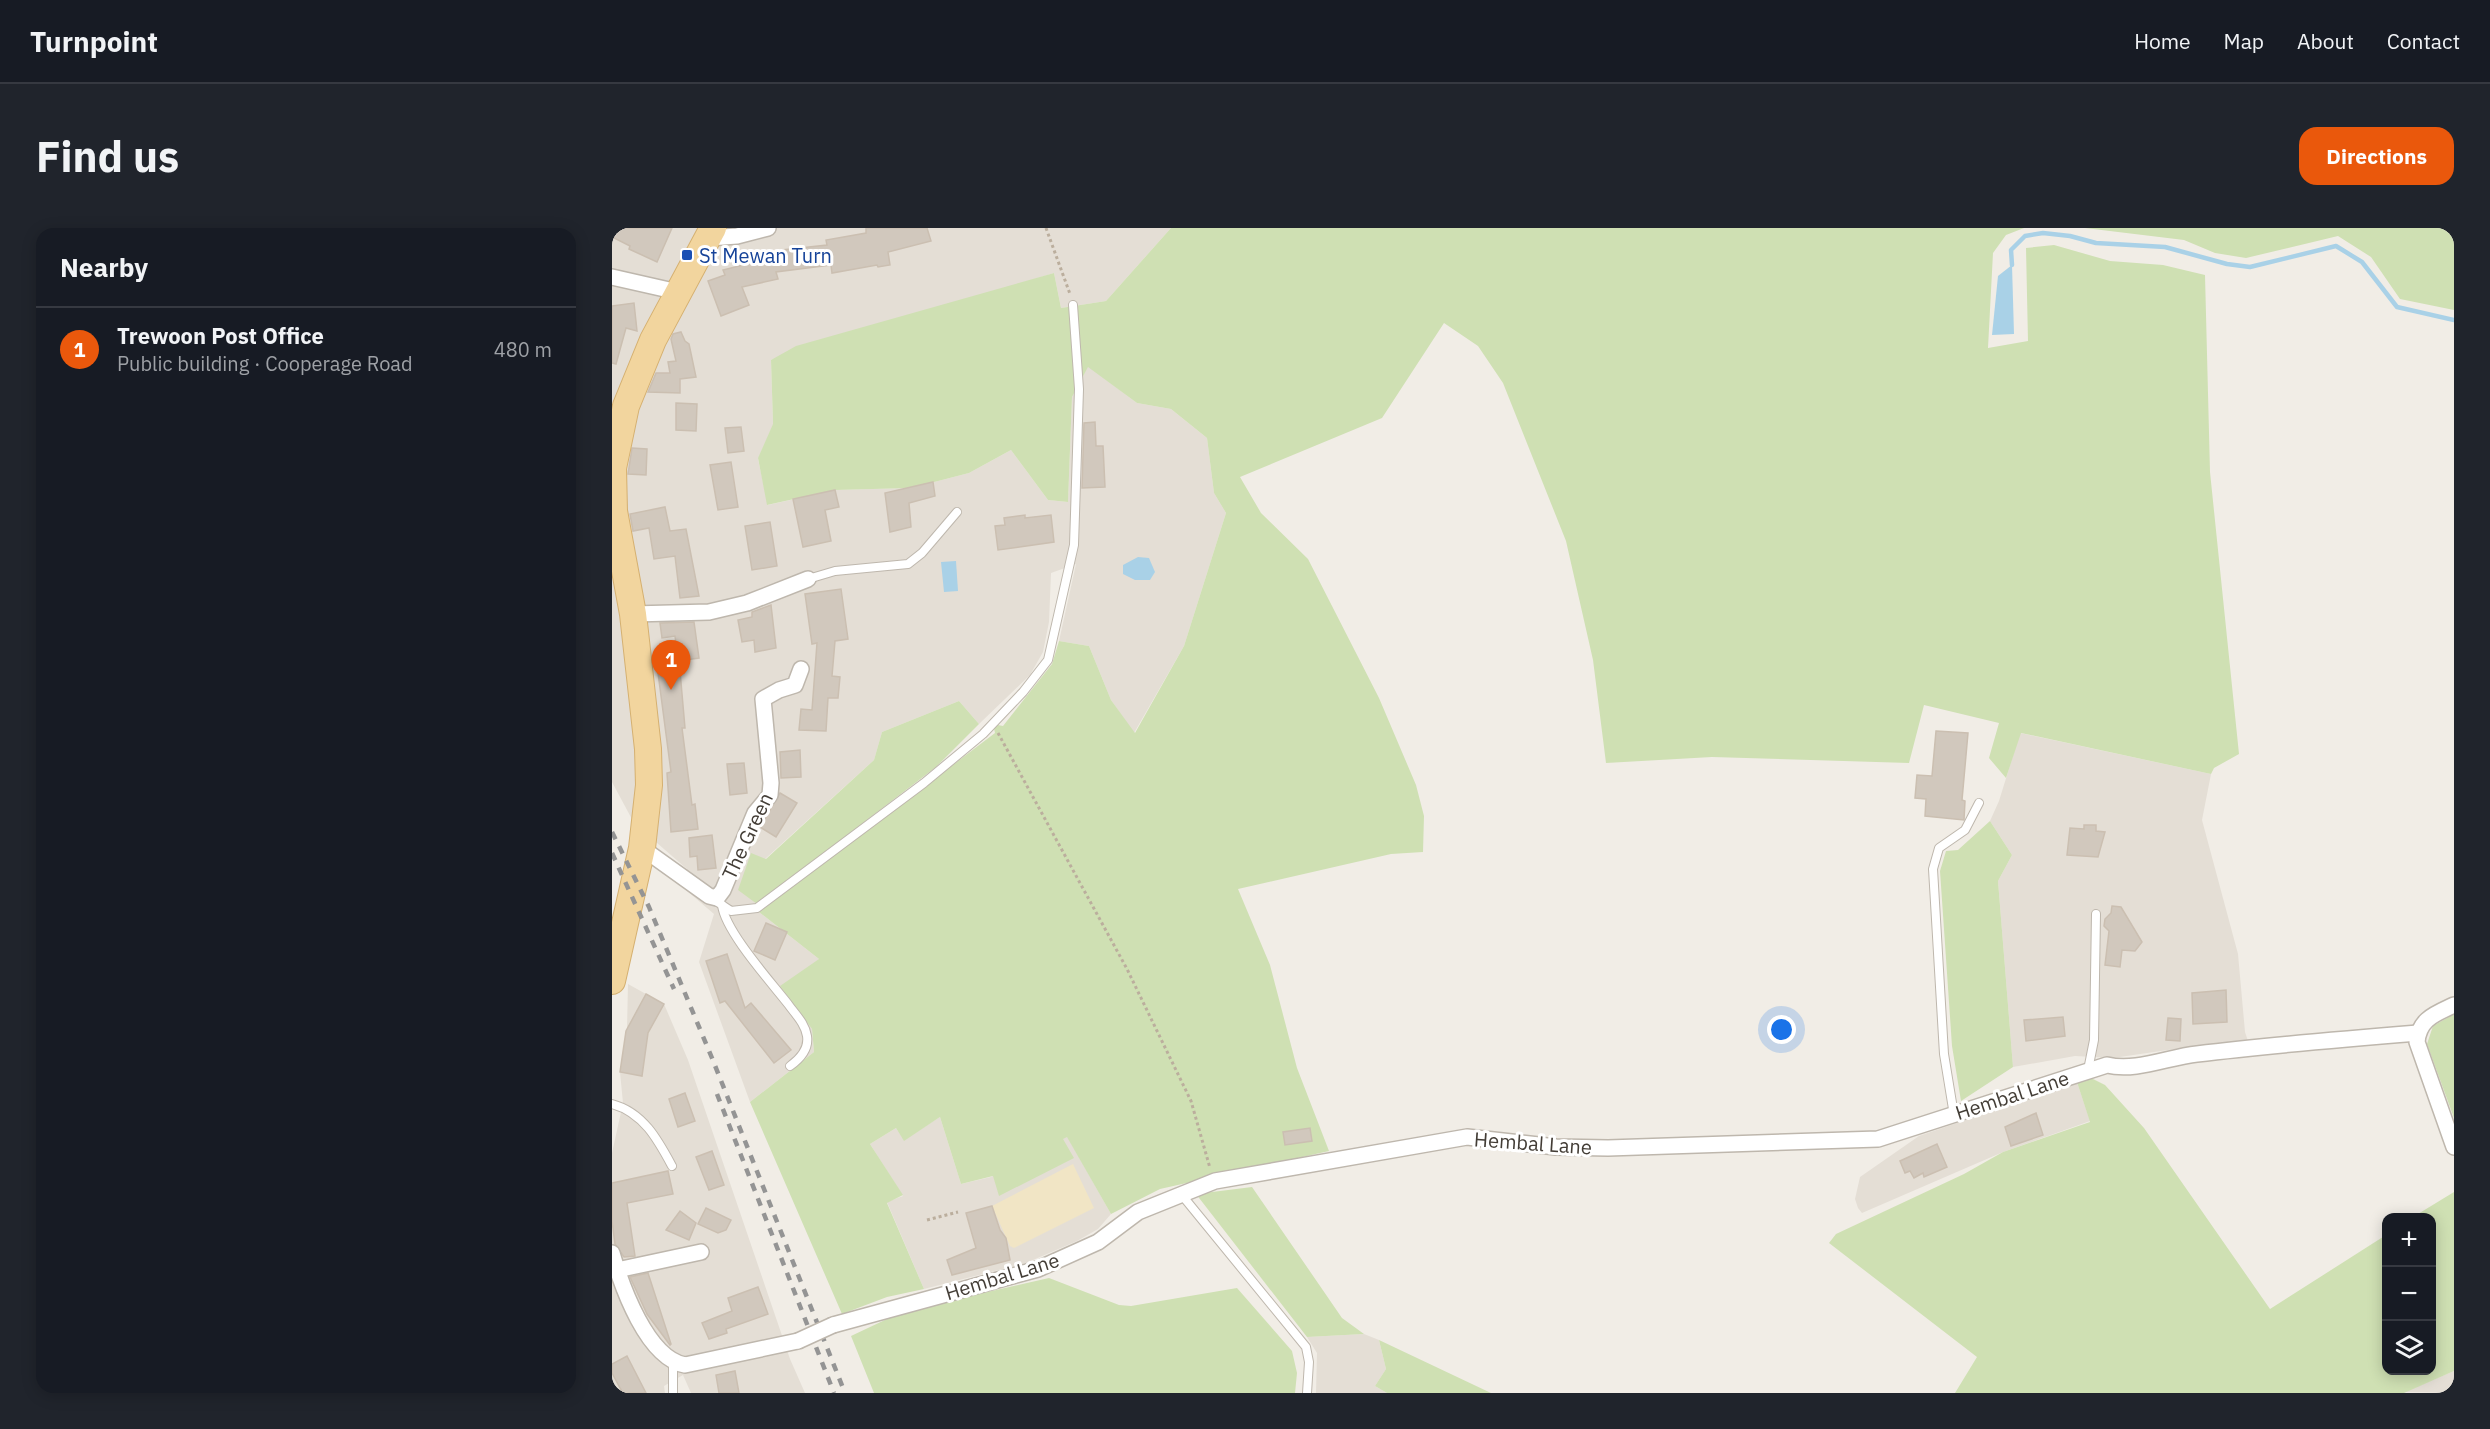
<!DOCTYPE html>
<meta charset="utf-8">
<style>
:root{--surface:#171b24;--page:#20242c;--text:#f1f3f6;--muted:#9ea1a6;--line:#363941;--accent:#ea580c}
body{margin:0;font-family:"IBM Plex Sans",sans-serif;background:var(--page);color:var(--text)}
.controls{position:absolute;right:18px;bottom:18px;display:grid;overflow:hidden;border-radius:12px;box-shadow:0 3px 15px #0003}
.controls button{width:54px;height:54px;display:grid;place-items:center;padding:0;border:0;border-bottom:2px solid var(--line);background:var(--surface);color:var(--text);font:30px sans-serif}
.you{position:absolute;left:1170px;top:802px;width:21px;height:21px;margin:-15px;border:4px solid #fff;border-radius:50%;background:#1a73e8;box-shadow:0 0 0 9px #1a73e833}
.badge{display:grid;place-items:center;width:39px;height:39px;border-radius:50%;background:var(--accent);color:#fff;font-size:20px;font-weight:700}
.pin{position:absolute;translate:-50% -50px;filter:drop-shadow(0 2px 3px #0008)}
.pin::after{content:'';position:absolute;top:32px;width:21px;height:18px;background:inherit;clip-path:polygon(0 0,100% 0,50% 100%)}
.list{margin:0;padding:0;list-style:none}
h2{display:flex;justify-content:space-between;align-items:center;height:78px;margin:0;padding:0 24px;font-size:26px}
h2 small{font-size:20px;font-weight:400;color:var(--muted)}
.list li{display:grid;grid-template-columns:39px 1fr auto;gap:18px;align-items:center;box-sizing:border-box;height:84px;padding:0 24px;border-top:2px solid var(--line)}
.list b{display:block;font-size:22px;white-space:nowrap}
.list p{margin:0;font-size:20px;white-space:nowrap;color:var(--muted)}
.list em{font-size:20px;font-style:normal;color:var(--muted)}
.icon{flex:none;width:33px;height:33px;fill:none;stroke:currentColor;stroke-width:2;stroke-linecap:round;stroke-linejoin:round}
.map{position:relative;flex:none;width:1842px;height:1165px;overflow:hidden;border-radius:18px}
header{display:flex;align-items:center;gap:36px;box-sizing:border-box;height:84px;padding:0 30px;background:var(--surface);border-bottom:2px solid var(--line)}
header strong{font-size:28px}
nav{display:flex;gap:33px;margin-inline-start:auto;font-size:21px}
.intro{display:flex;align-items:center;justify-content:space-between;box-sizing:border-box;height:144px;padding:0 36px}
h1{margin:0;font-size:42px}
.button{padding:15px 27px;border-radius:18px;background:var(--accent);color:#fff;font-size:21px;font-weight:700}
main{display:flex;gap:36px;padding:0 36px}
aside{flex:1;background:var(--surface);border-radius:18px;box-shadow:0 3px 15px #0003}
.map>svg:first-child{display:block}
.residential{fill:#e4ded5}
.green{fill:#cfe0b3}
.sand{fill:#f1e5c5}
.water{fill:#a9d1e7}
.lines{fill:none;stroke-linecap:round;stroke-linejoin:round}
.stream{stroke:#a9d1e7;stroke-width:4.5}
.building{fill:#d1c8bd;stroke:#cbbfb1;stroke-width:1.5}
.service-casing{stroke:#beb7ad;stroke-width:10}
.minor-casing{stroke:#beb7ad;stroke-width:18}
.primary-casing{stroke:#d5b070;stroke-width:28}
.path{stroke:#bbae9d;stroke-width:3;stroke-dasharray:3 3;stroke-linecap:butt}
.service{stroke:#fff;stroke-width:8}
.minor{stroke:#fff;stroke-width:15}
.primary{stroke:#f2d59e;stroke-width:26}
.rail{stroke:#949494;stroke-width:4.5;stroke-dasharray:8 8;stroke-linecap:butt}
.minor-bridge-casing{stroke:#beb7ad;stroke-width:18;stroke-linecap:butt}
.minor-bridge{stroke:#fff;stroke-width:15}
.transit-dot{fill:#1a4fb4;stroke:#fff;stroke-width:2}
.labels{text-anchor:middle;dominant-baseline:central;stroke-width:6;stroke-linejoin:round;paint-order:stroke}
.transit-label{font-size:20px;fill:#164399;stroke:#fff;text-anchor:start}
.street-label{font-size:20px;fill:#433d36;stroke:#fff}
</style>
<header>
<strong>Turnpoint</strong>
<nav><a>Home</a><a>Map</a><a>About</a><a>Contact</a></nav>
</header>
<div class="intro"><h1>Find us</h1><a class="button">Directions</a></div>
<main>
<aside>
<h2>Nearby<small></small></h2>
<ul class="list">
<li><span class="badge">1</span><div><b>Trewoon Post Office</b><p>Public building · Cooperage Road</p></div><em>480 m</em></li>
</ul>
</aside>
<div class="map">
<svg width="1842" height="1165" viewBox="0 0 1842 1165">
<rect width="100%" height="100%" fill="#f1ede6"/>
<!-- residential -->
<g class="residential">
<polygon points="0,0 559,0 494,73 449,80 442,45 159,132 161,197 146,231 156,277 223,262 299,260 357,245 399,222 436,272 456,274 460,169 476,138 525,175 559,181 595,210 602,265 614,285 572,418 522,505 499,472 477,418 447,413 464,336 439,345 437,394 431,424 418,447 367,496 347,473 270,504 262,532 153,631 145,676 147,684 207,731 186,780 200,801 202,824 138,874 87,734 102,686 67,656 75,641 22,595 0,554"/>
<polygon points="1408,505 1599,546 1590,592 1626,726 1633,804 1637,816 1576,819 1501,830 1463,828 1401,839 1386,653 1400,627 1378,593 1387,573"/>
<polygon points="16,756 52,776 76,832 178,1131 193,1165 79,1165 71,1147 52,1158 53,1165 0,1165 0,925 11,875 8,844 15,801"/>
<polygon points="1465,854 1478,893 1391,924 1250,985 1246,980 1243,971 1248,949 1307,908"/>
<polygon points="328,889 349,956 379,949 455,908 499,986 486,1001 465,1013 414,1035 312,1061 275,974 291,968 258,916 284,900 292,912"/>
<polygon points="752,1106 767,1112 774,1141 763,1158 775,1165 704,1165 705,1125 695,1109"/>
<polygon points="1842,1143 1842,1165 1792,1164"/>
</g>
<!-- green -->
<g class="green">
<polygon points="559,0 1412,0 1394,7 1381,25 1376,120 1416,113 1414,20 1442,17 1498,33 1551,37 1593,47 1598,244 1627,526 1602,540 1599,546 1409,505 1394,550 1377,530 1387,495 1312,477 1297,535 1100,529 994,535 981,432 954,313 891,155 866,118 832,95 770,190 628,249 649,285 696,331 767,470 804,557 812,588 811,624 779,626 626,661 658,737 685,840 717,923 548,961 499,986 455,909 451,911 462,930 387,968 381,948 349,956 328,889 292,913 284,900 258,916 291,967 275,975 312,1061 275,1069 230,1086 138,874 202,824 200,801 168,758 207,731 147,684 383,505 381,496 391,498 440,436 447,413 477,418 499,472 523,505 572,418 614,285 602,265 595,210 559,181 525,175 476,139 460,169 456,274 436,272 399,222 357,245 299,260 223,262 155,277 146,230 161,196 159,132 184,118 442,45 449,80 494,73"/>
<polygon points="1473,0 1842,0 1842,82 1788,71 1759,29 1726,8 1634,30 1603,25 1572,12"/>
<polygon points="347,473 367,496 324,539 145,676 126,662 139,625 154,631 262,532 270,504"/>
<polygon points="1378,593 1400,627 1386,653 1401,839 1349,873 1340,818 1328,643 1334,623 1346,622"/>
<polygon points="1842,786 1842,890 1815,816 1821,798"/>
<polygon points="1477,849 1493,857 1532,900 1658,1081 1774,1007 1774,1142 1820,1142 1820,990 1801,989 1842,964 1842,1143 1792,1165 1343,1165 1365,1129 1217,1015 1224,1006 1352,946 1391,924 1478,894 1465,854"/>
<polygon points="640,959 730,1090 752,1106 695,1109 584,966"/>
<polygon points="437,1050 507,1077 519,1078 625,1060 680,1123 685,1145 683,1165 262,1165 239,1108 292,1083"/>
<polygon points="767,1112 879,1165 775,1165 763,1158 774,1141"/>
</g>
<!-- sand -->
<polygon class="sand" points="461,936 482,980 402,1020 398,1018 380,978"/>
<!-- water -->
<g class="water">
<polygon points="1400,37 1402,106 1380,107 1386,48"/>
<polygon points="526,329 537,330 543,344 538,352 523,352 511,346 511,337"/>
<polygon points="344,333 346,363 332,364 329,334"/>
</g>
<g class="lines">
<!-- stream -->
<polyline class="stream" points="1400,37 1399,22 1413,8 1431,5 1458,8 1484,15 1553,19 1615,36 1638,39 1724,18 1750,34 1785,79 1842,92"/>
</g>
<!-- building -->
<g class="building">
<polygon points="0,0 60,0 45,34 17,21 18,18 0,9"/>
<polygon points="254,0 315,0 319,13 276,24 278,37 266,39 265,37 220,45 219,37 164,44 166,51 130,59 137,77 109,88 96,53 113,47 111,42 171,27 170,22 215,17 214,12 254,5"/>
<polygon points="22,75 25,103 14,100 4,136 0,135 0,78"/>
<polygon points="69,104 73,113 77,116 84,149 68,151 68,165 36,164 44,145 58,145 56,134 64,133 59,111 61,106"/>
<polygon points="64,175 85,176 84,203 64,202"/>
<polygon points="483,194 484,218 491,218 493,259 470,260 472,195"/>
<polygon points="129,199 132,223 116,225 113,200"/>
<polygon points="20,220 35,221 34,247 16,246"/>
<polygon points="119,234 126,279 106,282 98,237"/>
<polygon points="321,254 323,268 297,275 299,299 278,304 273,265"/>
<polygon points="223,262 227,279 213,282 219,313 191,319 181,271"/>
<polygon points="53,279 58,303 74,301 87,368 68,370 63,328 42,331 37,300 21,303 18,286"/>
<polygon points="413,287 413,290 439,287 442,314 386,322 383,298 393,297 392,290"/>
<polygon points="158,294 165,338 140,342 133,298"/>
<polygon points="229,361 236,411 223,413 220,448 228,449 226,470 216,470 214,503 187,502 189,481 200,482 205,415 200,416 193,366"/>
<polygon points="159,377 164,420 143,424 142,412 130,414 126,392 140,389 140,384"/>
<polygon points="82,394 87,430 66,433 63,408 50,410 48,395"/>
<polygon points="68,443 73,500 70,500 80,577 83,576 86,601 59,604 55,545 59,544 46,445"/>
<polygon points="1324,503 1356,505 1350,572 1353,573 1352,592 1313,588 1314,571 1303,570 1305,547 1320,548"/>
<polygon points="188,522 189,549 169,550 168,524"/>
<polygon points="132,535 135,565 118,567 115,536"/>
<polygon points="168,565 185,575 164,609 148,599"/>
<polygon points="1472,597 1484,597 1484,603 1493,604 1486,629 1455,627 1458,600 1472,601"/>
<polygon points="100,607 104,640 86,642 85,628 78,629 77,610"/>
<polygon points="1500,678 1509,679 1530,714 1523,723 1510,722 1508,739 1493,737 1497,703 1492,698 1493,691 1499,685"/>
<polygon points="154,695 175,704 163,732 142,723"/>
<polygon points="115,726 133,780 139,775 179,822 162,835 113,773 108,775 94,733"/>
<polygon points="1614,762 1615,794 1581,796 1580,765"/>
<polygon points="34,766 52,776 36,805 30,848 8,844 14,803"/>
<polygon points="1451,789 1453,808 1414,813 1412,792"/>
<polygon points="1556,790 1569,791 1568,813 1554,812"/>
<polygon points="73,865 83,893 66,899 57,871"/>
<polygon points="1424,885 1431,907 1399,918 1393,899"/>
<polygon points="698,900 700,913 673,917 671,904"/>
<polygon points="1325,916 1335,939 1312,949 1311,945 1302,950 1298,943 1293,945 1288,933"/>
<polygon points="100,923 112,957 97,962 84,929"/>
<polygon points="56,943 61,966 15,975 23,1028 12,1029 3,1016 0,993 0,955"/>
<polygon points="380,978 388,1002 394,1010 398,1032 340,1047 335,1032 364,1020 354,985"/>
<polygon points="94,980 119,992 114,1002 106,1005 86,996"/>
<polygon points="68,983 84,995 77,1012 54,1002"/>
<polygon points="36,1045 59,1116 58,1117 35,1086 18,1049"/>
<polygon points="146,1059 156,1086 114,1101 115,1105 97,1111 90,1095 120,1083 116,1070"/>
<polygon points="15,1128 34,1165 11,1165 8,1160 0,1145 0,1136"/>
<polygon points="123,1143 127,1165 107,1165 104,1147"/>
</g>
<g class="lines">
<!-- service casing -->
<g class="service-casing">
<g id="service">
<polyline points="196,351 223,343 296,336 310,325 345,284"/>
<polyline points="101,671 119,683 145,680 312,555 371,506 411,464 436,432 462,317 467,161 461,77"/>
<path d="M 110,677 C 113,703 158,753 176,776 C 183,786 193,795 195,808 C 197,821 188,831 178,838"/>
<polyline points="1476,842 1482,812 1484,686"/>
<path d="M 0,876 C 31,884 46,912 60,938"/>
<polyline points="1342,887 1332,826 1321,641 1327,620 1353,602 1367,575"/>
<polyline points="569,966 694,1119 697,1134 695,1165"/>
<polyline points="61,1165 61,1134"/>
</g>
</g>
<!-- minor casing -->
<g class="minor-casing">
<g id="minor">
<polyline points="97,10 125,8 156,0"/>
<polyline points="0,49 66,64"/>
<polyline points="21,386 97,384 135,375 196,351"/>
<polyline points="30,620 97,668 105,670 111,662 143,585 158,567 159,555 151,471 167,462 183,457 189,441"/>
<path d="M 1842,777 C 1823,786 1807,791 1805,814 L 1842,919"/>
<path d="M 0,1025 C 10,1059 35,1130 73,1137 L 186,1113"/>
<polyline points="5,1042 89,1024"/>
<path d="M 221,1097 L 426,1041 L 486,1014 L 526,984 L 603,953 L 855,909 L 944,919 L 996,920 L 1266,911 L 1495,837 C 1524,844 1556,829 1585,826 C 1659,817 1732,811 1806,805"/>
</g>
</g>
<!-- primary casing -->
<g class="primary-casing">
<polyline id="primary" points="0,753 30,620 37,557 36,521 21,386 2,283 1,240 14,178 41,112 101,0"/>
</g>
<!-- path -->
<g class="path">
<polyline points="434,0 458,66"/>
<polyline points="386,505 515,741 579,873 598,940"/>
<polyline points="315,992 346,984"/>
</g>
<!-- service -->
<use href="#service" class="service"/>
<!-- minor -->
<use href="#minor" class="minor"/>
<!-- primary -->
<use href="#primary" class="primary"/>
<!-- rail -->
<g class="rail">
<polyline points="0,604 37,679 100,830 233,1165"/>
<polyline points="0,625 62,761"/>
<polyline points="105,866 222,1165"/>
</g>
<!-- minor-bridge casing -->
<g class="minor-bridge-casing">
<polyline id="minor-bridge" points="186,1113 221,1097"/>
</g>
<!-- minor-bridge -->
<use href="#minor-bridge" class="minor-bridge"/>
</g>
<!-- markers -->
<rect class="transit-dot" x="69" y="21" width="12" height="12" rx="3"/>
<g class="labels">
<!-- transit labels -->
<g class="transit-label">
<text x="87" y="27">St Mewan Turn</text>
</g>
<!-- street labels -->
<g class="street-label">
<text transform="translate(135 608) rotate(-65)">The Green</text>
<text transform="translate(1400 867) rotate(-18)">Hembal Lane</text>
<text transform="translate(921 915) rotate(4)">Hembal Lane</text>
<text transform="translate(390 1048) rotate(-17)">Hembal Lane</text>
</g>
</g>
</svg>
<div class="controls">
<button>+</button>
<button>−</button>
<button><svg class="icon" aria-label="layers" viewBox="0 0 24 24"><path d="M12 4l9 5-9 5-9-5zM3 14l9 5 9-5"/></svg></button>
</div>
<div class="you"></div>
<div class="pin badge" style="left:59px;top:462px">1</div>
</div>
</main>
